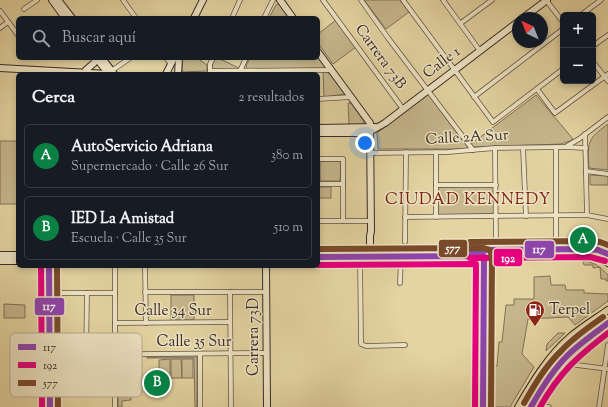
<!DOCTYPE html>
<html lang="es">
<meta charset="utf-8">
<style>
:root{--surface:#171b24;--page:#20242c;--text:#f1f3f6;--muted:#9ea1a6;--line:#363941;--accent:#0b8043}
body{margin:0;font-family:"Sorts Mill Goudy",serif;background:var(--page);color:var(--text)}
.controls{position:absolute;right:12px;top:12px;display:grid;overflow:hidden;border-radius:6px;box-shadow:0 2px 6px #0003}
.controls button{width:36px;height:36px;display:grid;place-items:center;padding:0;border:0;border-bottom:1px solid var(--line);background:var(--surface);color:var(--text);font:20px sans-serif}
.compass{position:absolute;left:512px;top:12px;width:36px;height:36px;border-radius:50%;background:var(--surface);box-shadow:0 2px 6px #0003;rotate:317deg}
.you{position:absolute;left:365px;top:143px;width:14px;height:14px;margin:-10px;border:3px solid #fff;border-radius:50%;background:#1a73e8;box-shadow:0 0 0 6px #1a73e833}
.badge{display:grid;place-items:center;width:26px;height:26px;border-radius:50%;background:var(--accent);color:#fff;font-size:13px;font-weight:700}
.pin{position:absolute;translate:-50% -50%;border:2px solid #fff;box-shadow:0 1px 4px #0006}
.list{margin:0;padding:0;list-style:none}
h2{display:flex;justify-content:space-between;align-items:center;height:52px;margin:0;padding:0 16px;font-size:17px}
h2 small{font-size:13px;font-weight:400;color:var(--muted)}
.list li{display:grid;grid-template-columns:26px 1fr auto;gap:12px;align-items:center;box-sizing:border-box;height:64px;margin:0 8px 8px;padding:0 8px;border:1px solid var(--line);border-radius:6px}
.list b{display:block;font-size:15px;white-space:nowrap}
.list p{margin:0;font-size:13px;white-space:nowrap;color:var(--muted)}
.list em{font-size:13px;font-style:normal;color:var(--muted)}
.icon{flex:none;width:22px;height:22px;fill:none;stroke:currentColor;stroke-width:2;stroke-linecap:round;stroke-linejoin:round}
.map{position:relative;flex:none;width:608px;height:407px;overflow:hidden}
.search{position:absolute;background:var(--surface);box-shadow:0 2px 6px #0003;left:16px;top:16px;width:304px;height:44px;display:flex;align-items:center;gap:10px;box-sizing:border-box;padding:0 14px;border-radius:6px;color:var(--muted);font-size:15px}
.panel{position:absolute;background:var(--surface);box-shadow:0 2px 6px #0003;left:16px;top:72px;width:304px;height:196px;border-radius:6px}
.map>svg:first-child{display:block}
.green{fill:#c7b78d;stroke:#80715a}
.lines{fill:none;stroke-linecap:round;stroke-linejoin:round}
.street-casing{stroke:#635546;stroke-width:5.5}
.secondary-casing{stroke:#382b27;stroke-width:8}
.primary-casing{stroke:#382b27;stroke-width:8}
.street{stroke:#ede3c3;stroke-width:4}
.secondary{stroke:#ede3c3;stroke-width:6}
.primary{stroke:#e4d4a2;stroke-width:6}
.bus-1-casing{stroke:#ede3c3;stroke-width:9}
.bus-2-casing{stroke:#ede3c3;stroke-width:9}
.bus-3-casing{stroke:#ede3c3;stroke-width:9}
.bus-1{stroke:#8e44ad;stroke-width:6}
.bus-2{stroke:#e5007d;stroke-width:6}
.bus-3{stroke:#7a4b2a;stroke-width:6}
.labels{text-anchor:middle;dominant-baseline:central;stroke-width:3;stroke-linejoin:round;paint-order:stroke}
.street-label{font-size:15px;fill:#382b27;stroke:#ede3c3}
.poi-label{font-size:15px;fill:#382b27;stroke:#ede3c3;text-anchor:start}
.neighbourhood-label{font-size:16px;letter-spacing:1px;fill:#7a1f14;stroke:#ede3c3}
.key{fill:#ede3c3;stroke:#b7ac94;stroke-width:1}
.key-label{font-size:11px;fill:#382b27}
.line-badge{stroke:#ede3c3;stroke-width:1.5}
.badge-label{font-size:11px;text-anchor:middle;font-weight:bold;fill:#fff}
</style>
<div class="map">
<svg width="608" height="407" viewBox="0 0 608 407">
<rect width="100%" height="100%" fill="#e4d4a2"/>
<filter id="stains"><feTurbulence type="fractalNoise" baseFrequency=".005" numOctaves="4"/><feColorMatrix values="0 0 0 0 .2 0 0 0 0 .09 0 0 0 0 .02 0 0 0 .5 -.17"/></filter>
<radialGradient id="worn" r=".72"><stop offset=".6" stop-color="#630" stop-opacity="0"/><stop offset="1" stop-color="#630" stop-opacity=".3"/></radialGradient>
<!-- green -->
<g class="green">
<polygon points="364,0 400,0 409,12 386,29"/>
<polygon points="278,4 280,5 290,18 269,18 276,5"/>
<polygon points="336,20 356,47 333,64 318,43 318,34"/>
<polygon points="318,56 327,67 326,69 247,69 246,66 250,58 318,58"/>
<polygon points="182,58 197,58 207,65 207,71 182,72"/>
<polygon points="215,58 218,58 239,68 238,70 212,71 212,65"/>
<polygon points="323,72 329,73 345,94 324,97"/>
<polygon points="428,94 469,149 378,149 377,133"/>
<polygon points="536,95 573,139 570,141 561,144 473,147 471,144"/>
<polygon points="348,103 351,103 363,120 364,124 363,125 349,125"/>
<path d="M 608,124 L 608,170 L 589,168 C 588,142 586,140 608,124 Z"/>
<rect x="0" y="141" width="18" height="63"/>
<polygon points="320,161 341,161 340,181 320,181"/>
<polygon points="590,175 608,176 608,185 590,185"/>
<polygon points="494,186 494,214 438,215 438,187"/>
<rect x="318" y="187" width="13" height="11"/>
<path d="M 583,261 C 595,262 600,267 608,275 L 608,281 L 606,281 L 606,279 L 601,279 L 600,267 L 593,268 L 593,265 L 584,265 Z"/>
<polygon points="550,276 551,285 565,285 566,290 584,290 584,293 608,294 608,301 575,325 568,317 528,319 522,354 534,367 510,407 489,407 490,366 497,366 499,342 502,342 506,305 514,305 514,299 534,299 534,277"/>
<rect x="171" y="295" width="23" height="25"/>
<polygon points="4,304 25,305 25,318 4,318"/>
<polygon points="558,333 565,333 546,351 547,344"/>
<polygon points="147,357 197,357 197,407 195,407 194,358 147,358"/>
<polygon points="170,359 170,378 159,378 159,360"/>
<polygon points="171,359 181,359 182,378 171,378"/>
<rect x="182" y="359" width="11" height="19"/>
<polygon points="159,380 170,380 170,387 159,388"/>
<polygon points="125,393 130,393 131,400 122,401 122,407 118,407 118,395 124,395"/>
</g>
<g class="lines">
<!-- street casing -->
<g class="street-casing">
<g id="street">
<polyline points="123,0 136,18"/>
<polyline points="323,0 403,109"/>
<polyline points="361,0 388,38 473,150"/>
<polyline points="403,0 493,122 563,69"/>
<polyline points="443,0 480,51"/>
<polyline points="546,0 563,22"/>
<polyline points="24,9 37,0"/>
<polyline points="0,11 18,35"/>
<polyline points="581,15 601,0"/>
<polyline points="232,18 240,0"/>
<polyline points="264,18 273,0"/>
<polyline points="461,23 492,0"/>
<polyline points="0,28 8,22"/>
<polyline points="593,46 608,35"/>
<polyline points="166,58 171,64"/>
<polyline points="593,62 608,81"/>
<polyline points="210,71 331,70"/>
<polyline points="240,71 246,58"/>
<polyline points="110,72 130,58"/>
<polyline points="210,74 210,64 213,58"/>
<polyline points="537,89 555,113 608,74"/>
<polyline points="474,97 563,29"/>
<polyline points="318,99 351,97"/>
<polyline points="585,134 587,215"/>
<polyline points="567,146 579,139 608,117"/>
<polyline points="556,147 556,249"/>
<polyline points="495,148 496,245"/>
<polyline points="523,148 526,216"/>
<polyline points="436,152 436,217"/>
<polyline points="371,153 448,152 495,148 565,147 586,148"/>
<polyline points="318,159 343,159 343,221"/>
<polyline points="586,171 608,174"/>
<polyline points="318,184 343,184"/>
<polyline points="436,185 496,185"/>
<polyline points="405,217 587,215 608,219"/>
<polyline points="318,221 371,221"/>
<polyline points="405,242 406,152"/>
<polyline points="360,257 361,344 366,346 405,345"/>
<polyline points="115,266 115,407"/>
<polyline points="145,266 146,323"/>
<polyline points="400,283 401,257"/>
<polyline points="145,292 266,292"/>
<polyline points="230,292 231,407"/>
<polyline points="49,293 115,293"/>
<polyline points="115,323 230,322"/>
<polyline points="200,354 200,407"/>
<polyline points="50,355 267,353"/>
<polyline points="86,355 87,293"/>
<polyline points="13,358 50,358"/>
<polyline points="561,363 608,369"/>
<polyline points="532,404 549,407"/>
<polyline points="599,407 608,345"/>
</g>
</g>
<!-- secondary casing -->
<g class="secondary-casing">
<g id="secondary">
<polyline points="52,0 65,18"/>
<polyline points="58,0 72,18"/>
<polyline points="280,0 293,18"/>
<polyline points="194,18 203,0"/>
<polyline points="523,18 547,0"/>
<polyline points="318,52 370,123 371,231 370,236 370,253"/>
<polyline points="96,58 109,74"/>
<polyline points="102,58 114,74"/>
<polyline points="0,68 108,74"/>
<polyline points="86,70 94,63 96,58"/>
<polyline points="166,74 174,58"/>
<polyline points="178,74 179,58"/>
<polyline points="318,128 375,127"/>
<polyline points="318,133 365,133 371,131 385,123 518,22"/>
<polyline points="318,251 591,249 598,250 608,254"/>
<polyline points="0,255 18,255"/>
<polyline points="318,257 586,255 598,257 608,263"/>
<polyline points="0,261 18,261"/>
<polyline points="49,266 50,407"/>
<polyline points="266,266 267,407"/>
<polyline points="483,407 484,253"/>
</g>
</g>
<!-- primary casing -->
<g class="primary-casing">
<g id="primary">
<path d="M 518,407 C 533,382 548,356 570,337 C 582,327 595,319 608,310"/>
<path d="M 531,407 C 541,389 552,371 567,356 C 579,344 594,334 608,323"/>
</g>
</g>
<!-- street -->
<use href="#street" class="street"/>
<!-- secondary -->
<use href="#secondary" class="secondary"/>
<!-- primary -->
<use href="#primary" class="primary"/>
<!-- bus-1 casing -->
<g class="bus-1-casing">
<g id="bus-1">
<polyline points="470,250 591,249 598,250 608,254"/>
<polyline points="318,257 484,256 483,407"/>
<polyline points="49,266 50,407"/>
<path d="M 531,407 C 541,389 552,371 567,356 C 579,344 594,334 608,323"/>
</g>
</g>
<!-- bus-2 casing -->
<g class="bus-2-casing">
<g id="bus-2">
<polyline points="470,258 590,257 605,261"/>
<polyline points="318,265 476,264 475,407"/>
<polyline points="41,266 42,407"/>
<path d="M 540,407 C 560,372 577,357 608,333"/>
</g>
</g>
<!-- bus-3 casing -->
<g class="bus-3-casing">
<g id="bus-3">
<polyline points="470,242 591,241 600,242 608,245"/>
<polyline points="318,249 484,248 490,250 492,256 491,407"/>
<polyline points="57,266 58,407"/>
<path d="M 524,403 C 535,384 546,365 562,350 C 574,337 589,327 603,317"/>
</g>
</g>
<!-- bus-1 -->
<use href="#bus-1" class="bus-1"/>
<!-- bus-2 -->
<use href="#bus-2" class="bus-2"/>
<!-- bus-3 -->
<use href="#bus-3" class="bus-3"/>
</g>
<!-- icons -->
<defs>
<g id="fuel-pin" transform="scale(1)"><path d="M0 17L-7.5 6A9.5 9.5 0 1 1 7.5 6Z" fill="#8f2418" stroke="#ede3c3"/><path d="M-5.5-6h7V0h2V4h1.3V-2.5L3-4.5l.8-.8L6-3V5H2.5V1h-1V6h-7ZM-4.2-4.7v3.2H.2V-4.7Z" fill="#fff"/></g>
</defs>
<g fill-rule="evenodd">
<use href="#fuel-pin" x="535" y="310"/>
</g>
<g class="labels">
<!-- street labels -->
<g class="street-label">
<text transform="translate(380 57) rotate(54)">Carrera 73B</text>
<text transform="translate(442 63) rotate(-37)">Calle 1</text>
<text transform="translate(467 138) rotate(-3)">Calle 2A Sur</text>
<text x="173" y="311">Calle 34 Sur</text>
<text transform="translate(254 337) rotate(-90)">Carrera 73D</text>
<text x="194" y="342">Calle 35 Sur</text>
</g>
<!-- poi labels -->
<g class="poi-label">
<text x="549" y="310">Terpel</text>
</g>
<!-- neighbourhood labels -->
<g class="neighbourhood-label">
<text x="468" y="200">CIUDAD KENNEDY</text>
</g>
</g>
<!-- legend -->
<rect x="10" y="333" width="132" height="64" rx="6" class="key"/>
<rect x="18" y="344" width="18" height="6" fill="#8e44ad"/>
<rect x="18" y="362" width="18" height="6" fill="#e5007d"/>
<rect x="18" y="380" width="18" height="6" fill="#7a4b2a"/>
<g class="key-label">
<text x="43" y="351">117</text>
<text x="43" y="369">192</text>
<text x="43" y="387">577</text>
</g>
<g class="line-badge">
<rect x="438" y="239" width="30" height="19" rx="4" fill="#7a4b2a"/>
<rect x="524" y="240" width="31" height="19" rx="4" fill="#8e44ad"/>
<rect x="493" y="248" width="30" height="19" rx="4" fill="#e5007d"/>
<rect x="34" y="297" width="31" height="19" rx="4" fill="#8e44ad"/>
</g>
<g class="badge-label">
<text x="453" y="252">577</text>
<text x="539" y="253">117</text>
<text x="508" y="262">192</text>
<text x="49" y="310">117</text>
</g>
<rect width="100%" height="100%" filter="url(#stains)"/>
<rect width="100%" height="100%" fill="url(#worn)"/>
</svg>
<div class="controls">
<button>+</button>
<button>−</button>
</div>
<svg class="compass" viewBox="-18 -18 36 36"><path d="M0-13l5 13h-10z" fill="#e53935"/><path d="M0 13l5-13h-10z" fill="#9ea1a6"/></svg>
<div class="you"></div>
<div class="pin badge" style="left:583px;top:240px">A</div>
<div class="pin badge" style="left:157px;top:383px">B</div>
<div class="search"><svg class="icon" aria-label="search" viewBox="0 0 24 24"><circle cx="10" cy="10" r="6"/><path d="M15 15l6 6"/></svg>Buscar aquí</div>
<section class="panel">
<h2>Cerca<small>2 resultados</small></h2>
<ul class="list">
<li><span class="badge">A</span><div><b>AutoServicio Adriana</b><p>Supermercado · Calle 26 Sur</p></div><em>380 m</em></li>
<li><span class="badge">B</span><div><b>IED La Amistad</b><p>Escuela · Calle 35 Sur</p></div><em>510 m</em></li>
</ul>
</section>
</div>
